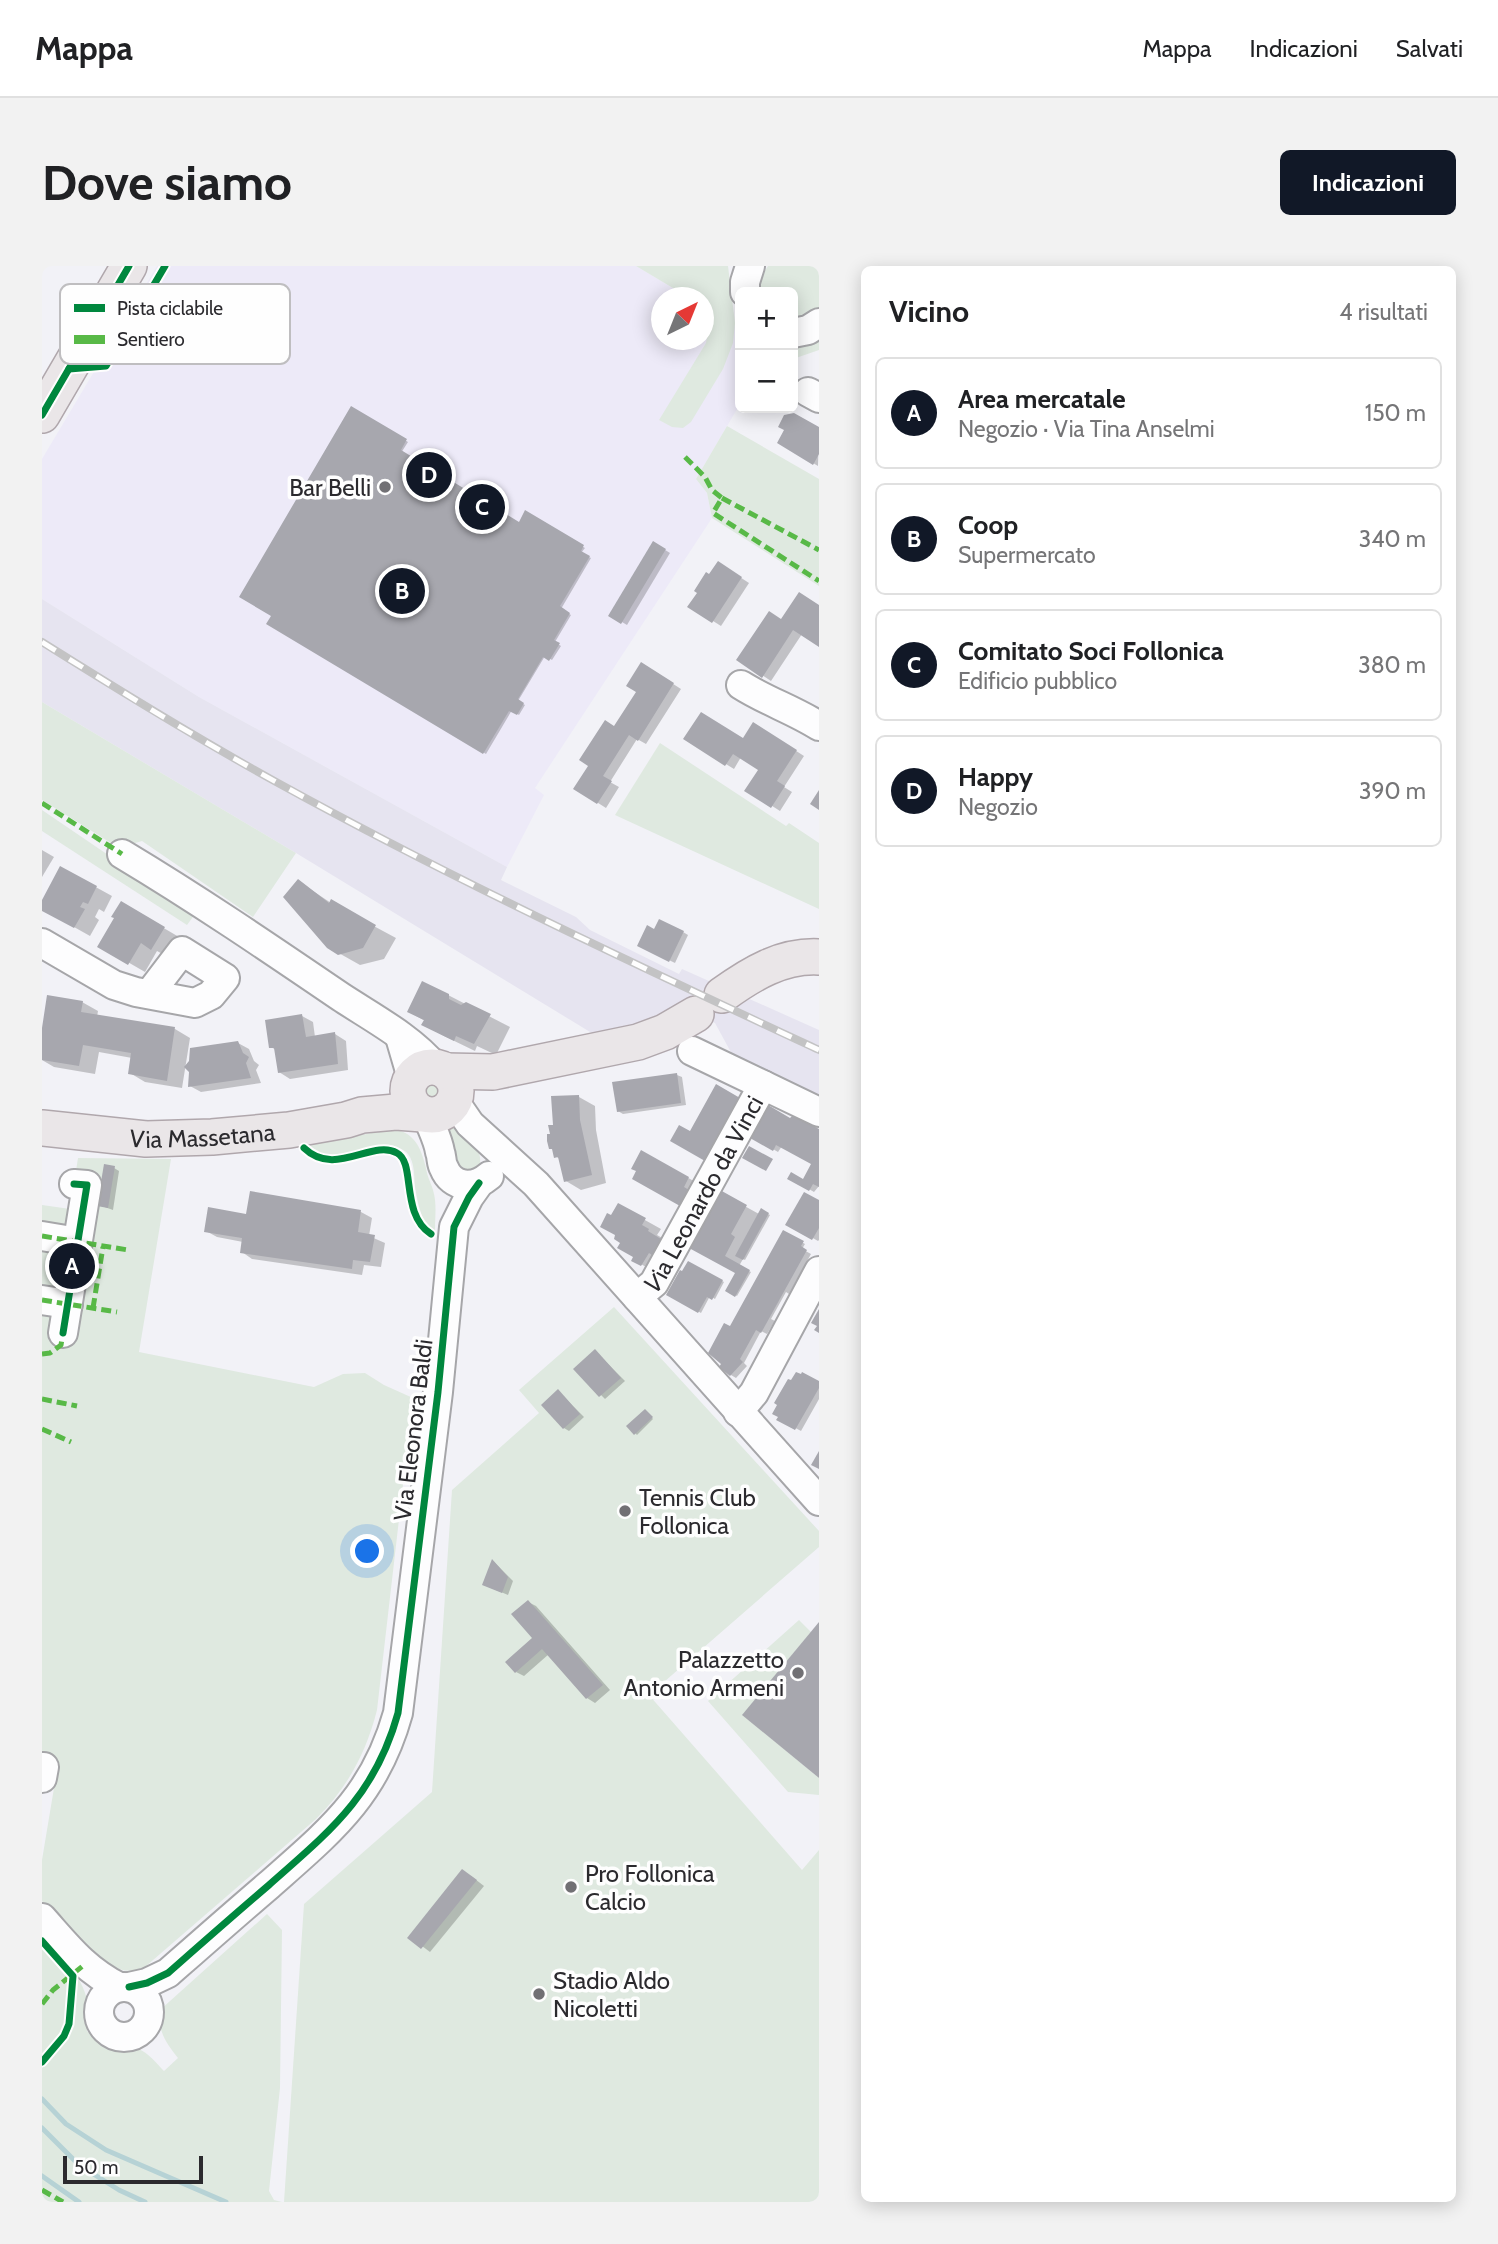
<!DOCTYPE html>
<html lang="it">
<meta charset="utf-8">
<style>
:root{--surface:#fff;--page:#f2f2f2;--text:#202124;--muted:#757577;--line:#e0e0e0;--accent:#111827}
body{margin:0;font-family:Cabin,sans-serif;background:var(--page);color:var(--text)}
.controls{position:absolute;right:21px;top:21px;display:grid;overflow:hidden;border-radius:10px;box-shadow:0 4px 18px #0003}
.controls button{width:63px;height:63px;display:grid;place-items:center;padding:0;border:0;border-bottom:2px solid var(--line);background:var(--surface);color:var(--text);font:35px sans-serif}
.compass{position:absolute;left:609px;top:21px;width:63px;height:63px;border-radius:50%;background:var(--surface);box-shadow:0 4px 18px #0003;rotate:43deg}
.scale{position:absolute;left:21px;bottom:18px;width:140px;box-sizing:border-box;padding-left:7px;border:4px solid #2b2a2e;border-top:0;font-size:19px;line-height:24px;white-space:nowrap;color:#2b2a2e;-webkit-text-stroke:5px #fefefe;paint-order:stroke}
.you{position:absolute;left:326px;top:1286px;width:24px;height:24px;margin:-18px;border:5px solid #fff;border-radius:50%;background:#1a73e8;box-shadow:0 0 0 10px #1a73e833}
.badge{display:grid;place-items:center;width:46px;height:46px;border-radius:50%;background:var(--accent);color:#fff;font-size:23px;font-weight:700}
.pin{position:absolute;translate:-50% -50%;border:4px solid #fff;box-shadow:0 2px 7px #0006}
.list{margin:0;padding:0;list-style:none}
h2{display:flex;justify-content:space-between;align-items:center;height:91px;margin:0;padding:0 28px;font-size:30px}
h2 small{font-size:23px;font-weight:400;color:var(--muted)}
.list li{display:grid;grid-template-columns:46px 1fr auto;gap:21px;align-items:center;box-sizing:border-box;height:112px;margin:0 14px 14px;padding:0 14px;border:2px solid var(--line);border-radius:10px}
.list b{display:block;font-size:26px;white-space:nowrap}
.list p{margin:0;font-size:23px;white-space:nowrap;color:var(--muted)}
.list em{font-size:23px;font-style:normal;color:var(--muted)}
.map{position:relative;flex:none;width:777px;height:1936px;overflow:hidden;border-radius:10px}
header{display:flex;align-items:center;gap:42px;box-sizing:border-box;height:98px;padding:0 35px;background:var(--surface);border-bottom:2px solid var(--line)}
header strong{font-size:33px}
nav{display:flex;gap:38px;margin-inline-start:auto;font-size:24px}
.intro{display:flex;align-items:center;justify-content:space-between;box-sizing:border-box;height:168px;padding:0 42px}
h1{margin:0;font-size:49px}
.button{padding:18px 32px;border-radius:10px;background:var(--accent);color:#fff;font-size:24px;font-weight:700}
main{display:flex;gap:42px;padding:0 42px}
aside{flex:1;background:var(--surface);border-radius:10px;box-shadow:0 4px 18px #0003}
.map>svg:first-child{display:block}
.commercial{fill:#edeaf8}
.built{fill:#e6e4f0}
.green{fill:#dfe9e0}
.shadow{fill:#0003}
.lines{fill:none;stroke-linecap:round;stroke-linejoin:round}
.stream{stroke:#b6d2d5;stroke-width:5}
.building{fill:#a7a7ae}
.minor-casing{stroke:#a6a6a9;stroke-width:32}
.major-casing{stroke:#b0a7ac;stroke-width:38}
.minor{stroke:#fdfdfe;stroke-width:28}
.major{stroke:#eae6e8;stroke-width:35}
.rail-casing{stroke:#c3c3c4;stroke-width:8}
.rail{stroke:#fefefe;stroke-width:5;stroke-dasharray:16;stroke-linecap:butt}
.quiet{stroke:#58b947;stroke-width:5;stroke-dasharray:10 5;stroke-linecap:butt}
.cycleway-casing{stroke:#fefefe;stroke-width:11}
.cycleway{stroke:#00873e;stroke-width:7}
.poi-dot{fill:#717074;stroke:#fefefe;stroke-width:2.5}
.labels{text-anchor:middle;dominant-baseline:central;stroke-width:7;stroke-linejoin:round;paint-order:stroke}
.poi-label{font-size:24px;fill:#2b2a2e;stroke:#fefefe;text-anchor:start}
.street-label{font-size:24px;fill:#2b2a2e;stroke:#fefefe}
.key{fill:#fefefe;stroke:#bfbec0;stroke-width:2}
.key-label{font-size:19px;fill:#2b2a2e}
</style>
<header>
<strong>Mappa</strong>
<nav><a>Mappa</a><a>Indicazioni</a><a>Salvati</a></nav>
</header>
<div class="intro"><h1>Dove siamo</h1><a class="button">Indicazioni</a></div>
<main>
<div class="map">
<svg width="777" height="1936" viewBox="0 0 777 1936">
<rect width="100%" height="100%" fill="#f2f2f7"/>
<!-- commercial -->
<polygon class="commercial" points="115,0 594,0 646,31 620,32 620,74 662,74 662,41 698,63 698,138 654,213 665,227 670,252 493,522 502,529 465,601 157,431 0,333 0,193"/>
<!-- built -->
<polygon class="built" points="0,333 157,431 465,601 459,614 534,651 548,664 637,708 640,703 777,764 777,832 691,790 673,757 637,741 596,763 558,772 254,587 0,436"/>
<!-- green -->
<g class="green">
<path d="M 594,0 L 686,0 L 693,57 L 691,77 L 681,103 L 649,156 L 641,162 L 630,161 L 617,154 L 664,77 L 666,66 C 661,57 660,52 665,43 L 662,41 L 662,32 L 646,31 Z"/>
<polygon points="726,0 773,0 777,6 777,43 775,46 751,57 751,26 716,26 717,14"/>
<polygon points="777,73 777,84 751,93 751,81"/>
<polygon points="685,160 777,213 777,320 670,252 665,227 654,213"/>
<polygon points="0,436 254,587 211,651 100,575 80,581 69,577 0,534"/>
<polygon points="618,477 744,560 747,557 777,577 777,643 573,549"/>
<polygon points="0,544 153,648 145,659 0,565"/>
<polygon points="388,811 405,822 402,834 395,839 377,831 376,822 380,815"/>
<path d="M 410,858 C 422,870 444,883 437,901 L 427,905 L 416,898 L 399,865 Z"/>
<path d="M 350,863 C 373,866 379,882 384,902 C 385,910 389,917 391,924 C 395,937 393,950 393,964 L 383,958 C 378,946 375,934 373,921 C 372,911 373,897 366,888 C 363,884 357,882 352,880 C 326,872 292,905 268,879 Z"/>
<path d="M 36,892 L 129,893 L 97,1086 L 272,1121 L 301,1108 L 323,1107 L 342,1119 L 371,1132 L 335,1444 C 324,1487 306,1521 274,1553 L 103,1701 C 82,1711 68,1700 52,1686 L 48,1690 L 0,1635 L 0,1594 L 14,1510 L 0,1506 L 0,939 L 28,943 Z"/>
<polygon points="572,1041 777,1265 777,1281 607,1429 760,1604 777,1584 777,1936 242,1936 262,1638 390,1526 410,1224 497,1147 477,1124"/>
<polygon points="757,1354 769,1366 701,1449 777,1512 777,1529 746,1526 666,1435"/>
<path d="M 225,1648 L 240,1664 L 238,1822 L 227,1925 L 232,1934 L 240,1936 L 0,1936 L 0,1670 C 28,1702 53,1719 45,1765 C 70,1791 68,1776 96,1783 C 106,1786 115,1798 122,1805 L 136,1792 C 124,1777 115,1764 118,1744 Z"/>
</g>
<!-- shadow -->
<g class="shadow">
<polygon points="310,142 366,176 359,187 477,258 484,247 543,282 539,287 549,292 519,343 529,349 513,376 519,380 510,394 503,390 476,435 483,439 477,449 470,444 444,488 227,357"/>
<polygon points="777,163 776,200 737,177"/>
<polygon points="612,277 628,287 585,359 568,349"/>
<polygon points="684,302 707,317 679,360 671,355 668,310"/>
<polygon points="777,340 777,379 760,368 729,415 697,394 740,355"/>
<polygon points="600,398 639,423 604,478 595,473 568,516 577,521 564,542 534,523 596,425"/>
<polygon points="712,458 762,490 742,521 750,526 738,545 705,524 718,503 699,491 692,503 643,473 702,474"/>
<polygon points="0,584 12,591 0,611"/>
<polygon points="19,602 70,630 62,646 57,643 53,651 57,654 48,670 0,643 0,637"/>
<polygon points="256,615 289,637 354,672 342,693 318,699 286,681"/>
<polygon points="79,637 137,671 126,691 115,685 103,706 58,680 74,652"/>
<polygon points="613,666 641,666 646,669 633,697 602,682"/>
<polygon points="406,729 468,761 454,789 435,780 433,785 402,770 382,759 383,755 367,746"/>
<polygon points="40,736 56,745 55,751 133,763 148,772 140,822 103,816 88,807 90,792 57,786 53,808 12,801 0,794 0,772"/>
<polygon points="260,750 271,756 273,771 293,768 304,775 306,804 248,813 237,806 234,784 229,781"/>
<polygon points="196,777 207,783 212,795 217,799 214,804 219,817 159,826 148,820 149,805"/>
<polygon points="635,809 640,811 644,839 581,848 576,845"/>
<polygon points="537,831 553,840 554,864 564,917 539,924 524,915 518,893 513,890 512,884 509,882 512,860"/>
<polygon points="749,855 777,865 777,920 772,926 748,912 762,915 772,898 740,880 736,886 710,871"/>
<polygon points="600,886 657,918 650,945 592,912"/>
<polygon points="72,902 77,905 71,944 57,939"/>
<polygon points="209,927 319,946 330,952 327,970 343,977 339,1001 322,999 320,1009 210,993 200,986 201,976 175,971 164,965 206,950"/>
<polygon points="679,927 717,948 720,945 728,949 703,994 701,993 697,1000 709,1006 695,1030 685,1025 695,1007 649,981"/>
<polygon points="777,936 777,974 776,975 746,958"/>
<polygon points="576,939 619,963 615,969 622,973 616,1008 592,994 594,991 581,976 569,951"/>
<polygon points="742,966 763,978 760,983 769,988 747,1028 744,1026 729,1053 733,1055 725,1068 719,1065 702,1097 705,1100 694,1112 689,1109 689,1062"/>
<polygon points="647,997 682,1016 673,1033 668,1030 659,1047 626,1028"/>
<polygon points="553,1085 583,1115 563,1133 533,1103"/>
<polygon points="777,1117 777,1133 759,1165 737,1153"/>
<polygon points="516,1125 542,1151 527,1165 522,1162"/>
<polygon points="605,1146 611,1153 595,1169 593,1167"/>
<polygon points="451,1295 471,1315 466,1329 447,1321"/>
<polygon points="486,1336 494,1340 568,1424 553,1437 545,1432 507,1388 482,1410 474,1406 493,1372"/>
<polygon points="429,1610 442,1620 388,1686 368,1671"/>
</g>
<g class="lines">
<!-- stream -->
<g class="stream">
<polyline points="0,1833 24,1858 64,1884 184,1936"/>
<polyline points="0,1862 37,1899 77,1924 103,1936"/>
<polyline points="0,1910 37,1936"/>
</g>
</g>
<!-- building -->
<g class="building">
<polygon points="309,140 365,173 359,184 477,256 483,244 542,279 539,285 548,290 518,340 528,347 512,374 518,377 507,395 501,391 476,433 482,437 475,449 467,445 441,488 224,358 229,350 197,331"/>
<polygon points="752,147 777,161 777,188 771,199 735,177 742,164 736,161 742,149"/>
<polygon points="611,275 624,283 579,358 566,350"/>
<polygon points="676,295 700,311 670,357 645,341 655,327 652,325 664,306 667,308"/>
<polygon points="757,326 777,339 777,381 751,364 720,412 694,394 727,345 739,353"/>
<polygon points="599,396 632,417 596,475 587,469 561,510 570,515 555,538 531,523 546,500 537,494 563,454 572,460 594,426 584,420"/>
<polygon points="659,446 701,472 711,456 755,484 735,515 743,520 729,542 702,525 716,504 691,488 683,500 641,473"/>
<polygon points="777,524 777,544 768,538"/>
<polygon points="18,600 55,620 46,638 41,636 38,641 43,643 32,662 0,645 0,634"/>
<polygon points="256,613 287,637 289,633 334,659 321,682 296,689 285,682 241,631"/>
<polygon points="79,635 123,661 109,684 99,677 86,699 55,681 72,652 69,651"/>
<polygon points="617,653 642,665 627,696 595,680 605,659 612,663"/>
<polygon points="380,715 407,728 407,733 419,739 424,736 449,748 432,778 414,770 412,775 379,759 382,754 365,746"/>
<polygon points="5,729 41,735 39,746 133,761 125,815 86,808 89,787 41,779 37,800 0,794 0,762"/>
<polygon points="260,748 264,771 293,766 296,798 236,807 232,782 227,782 223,754"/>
<polygon points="196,775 201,787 207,791 204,797 209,812 146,821 147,806 142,801 147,795 148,782"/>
<polygon points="635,807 639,837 575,846 570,816"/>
<polygon points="674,818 698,832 663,895 628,875 637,859 648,865"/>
<polygon points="537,829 538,854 550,909 522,916 516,891 512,892 510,883 507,883 505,875 505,868 508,868 506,859 511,859 509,830"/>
<polygon points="726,839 748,852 751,849 777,863 777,921 771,918 767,925 745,913 749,906 761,913 769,898 734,879 731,885 708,872"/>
<polygon points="707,880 731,893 724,905 700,892"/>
<polygon points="599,884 647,911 642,921 647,924 638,940 590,913 594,905 589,903"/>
<polygon points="62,898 73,900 66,942 55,940"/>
<polygon points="678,924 705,939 689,968 693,971 683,990 708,1004 693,1031 683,1025 693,1007 647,982"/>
<polygon points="208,925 319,944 316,966 333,969 328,996 311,994 310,1003 198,987 200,972 162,966 166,941 204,948"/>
<polygon points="762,926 777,934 777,962 770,974 743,959"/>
<polygon points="576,937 604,952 600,959 607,963 606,965 619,973 610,989 607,987 599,1000 589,995 591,991 575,982 578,977 572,973 573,969 558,961 565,947 569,949"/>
<polygon points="719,942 727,947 701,994 693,990"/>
<polygon points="741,964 762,975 759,980 765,984 719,1067 714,1064 698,1093 701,1096 688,1110 677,1101 679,1098 666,1087 682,1057 688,1060"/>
<polygon points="646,995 681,1014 670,1034 665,1031 656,1047 624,1029 638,1004 640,1005"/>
<polygon points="777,1043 777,1067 772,1064 775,1060 769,1057"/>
<polygon points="553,1083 579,1112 557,1131 531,1103"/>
<polygon points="754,1106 759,1108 760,1106 777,1115 777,1122 753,1164 734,1154 736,1151 730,1148 735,1139 732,1137 746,1113 749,1114"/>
<polygon points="516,1123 538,1148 521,1163 499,1139"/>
<polygon points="603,1143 611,1151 592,1169 584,1160"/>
<polygon points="777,1185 777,1203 769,1199"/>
<polygon points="450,1293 466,1311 460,1327 440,1319"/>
<polygon points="486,1334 561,1419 544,1433 500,1383 473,1407 463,1396 490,1372 469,1348"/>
<polygon points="777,1356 777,1512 700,1449"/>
<polygon points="420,1603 435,1614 379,1683 365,1672"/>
</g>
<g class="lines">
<!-- minor casing -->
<g class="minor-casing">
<g id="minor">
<polyline points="703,26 703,16 708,0"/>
<polyline points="751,67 766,64 777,57"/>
<polyline points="766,126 777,132"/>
<path d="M 699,419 C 724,435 752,444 777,460"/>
<path d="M 80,588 C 155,633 227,682 299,731 C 331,752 369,772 393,801"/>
<polyline points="0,677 72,719 94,726 153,737 169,729 183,712 140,685 108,727"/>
<polyline points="358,771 370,812"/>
<polyline points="650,785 777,846"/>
<polyline points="414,832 417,842 428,858 494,918 777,1235"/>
<path d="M 385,849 C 389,861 396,873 398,886 C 400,891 399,897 402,902 C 410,922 432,923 447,910"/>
<polyline points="0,970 36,976"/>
<path id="s1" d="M 595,1031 L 612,1017 L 721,819"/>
<polyline points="0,1034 26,1038"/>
<polyline points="21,1067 45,919 32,918"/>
<polyline points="696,1146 712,1127 777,1005"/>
<polyline points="0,1512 2,1501"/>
<path d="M 0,1652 C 25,1680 42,1703 77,1721"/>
<path d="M 87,1721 L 105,1717 L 126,1707 C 159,1678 193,1648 227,1619 C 288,1565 333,1530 356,1447 L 396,1126 L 412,961 L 427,931 L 437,917"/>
<circle cx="82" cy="1746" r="25"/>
</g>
</g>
<!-- major casing -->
<g class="major-casing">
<g id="major">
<polyline points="0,149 87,0"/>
<path d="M 680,729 C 709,708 740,689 777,691"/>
<circle cx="390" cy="825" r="24"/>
<polyline points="404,805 451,806 596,776 623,766 654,748"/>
<path id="s2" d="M 0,862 L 104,873 L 170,871 L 247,864 L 304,854 L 320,849 L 354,846 L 381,848"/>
</g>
</g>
<!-- minor -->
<use href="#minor" class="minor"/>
<!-- major -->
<use href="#major" class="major"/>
<!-- rail casing -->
<g class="rail-casing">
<path id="rail" d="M 0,376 C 78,425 156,473 236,517 C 412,614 595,699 777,784"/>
</g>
<!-- rail -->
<use href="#rail" class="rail"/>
<!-- quiet -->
<g class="quiet">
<polyline points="643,191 663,211 670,224 680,232 671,247 777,315"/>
<polyline points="680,232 777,284"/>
<polyline points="0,537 80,588"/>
<polyline points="0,970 86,984"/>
<polyline points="0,1034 75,1046"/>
<polyline points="51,1042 61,981"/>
<polyline points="0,1088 8,1087 19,1079 22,1061"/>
<polyline points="0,1133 35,1140"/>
<polyline points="0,1163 29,1176"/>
<polyline points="0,1738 11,1724 42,1699"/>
<polyline points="0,1924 21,1936"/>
</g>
<!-- cycleway casing -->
<g class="cycleway-casing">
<g id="cycleway">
<polyline points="27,103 64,100 123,0"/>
<polyline points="0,149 87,0"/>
<path d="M 262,882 C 293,912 330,873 355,887 C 374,897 358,948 389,968"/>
<polyline points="21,1067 45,919 32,918"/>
<polyline points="0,1675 31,1710 27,1758 22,1770 0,1796"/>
<path d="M 87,1721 L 105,1717 L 126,1707 C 159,1678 193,1648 227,1619 C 288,1565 333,1530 356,1447 L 396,1126 L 412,961 L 427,931 L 437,917"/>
</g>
</g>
<!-- cycleway -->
<use href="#cycleway" class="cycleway"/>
</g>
<!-- markers -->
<g class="poi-dot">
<circle cx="343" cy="221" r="7"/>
<circle cx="583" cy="1245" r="7"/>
<circle cx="756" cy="1407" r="7"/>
<circle cx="529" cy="1621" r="7"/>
<circle cx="497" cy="1728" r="7"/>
</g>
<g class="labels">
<!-- poi labels -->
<g class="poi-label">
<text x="329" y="221" text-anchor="end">Bar Belli</text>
<text x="597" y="1231">Tennis Club<tspan x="597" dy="28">Follonica</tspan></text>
<text x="742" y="1393" text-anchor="end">Palazzetto<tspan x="742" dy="28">Antonio Armeni</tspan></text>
<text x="543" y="1607">Pro Follonica<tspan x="543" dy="28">Calcio</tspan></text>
<text x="511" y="1714">Stadio Aldo<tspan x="511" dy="28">Nicoletti</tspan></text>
</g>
<!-- street labels -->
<g class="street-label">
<text stroke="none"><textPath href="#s2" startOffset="161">Via Massetana</textPath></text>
<text stroke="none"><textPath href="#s1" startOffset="124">Via Leonardo da Vinci</textPath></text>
<text transform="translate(371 1164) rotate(-83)">Via Eleonora Baldi</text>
</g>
</g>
<!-- legend -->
<rect x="18" y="18" width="230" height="80" rx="10" class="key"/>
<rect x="32" y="38" width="31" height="8" fill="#00873e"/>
<rect x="32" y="69" width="31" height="9" fill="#58b947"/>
<g class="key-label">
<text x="75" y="49">Pista ciclabile</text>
<text x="75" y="80">Sentiero</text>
</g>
</svg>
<div class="controls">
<button>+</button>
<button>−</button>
</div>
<svg class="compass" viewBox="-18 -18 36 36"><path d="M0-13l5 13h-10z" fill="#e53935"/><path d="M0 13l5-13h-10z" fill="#757577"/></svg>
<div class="scale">50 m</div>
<div class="you"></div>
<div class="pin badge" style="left:30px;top:1000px">A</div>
<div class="pin badge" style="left:360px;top:325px">B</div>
<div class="pin badge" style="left:440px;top:241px">C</div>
<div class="pin badge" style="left:387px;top:209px">D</div>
</div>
<aside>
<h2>Vicino<small>4 risultati</small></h2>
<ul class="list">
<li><span class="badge">A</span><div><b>Area mercatale</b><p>Negozio · Via Tina Anselmi</p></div><em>150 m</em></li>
<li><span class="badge">B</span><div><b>Coop</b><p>Supermercato</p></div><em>340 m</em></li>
<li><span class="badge">C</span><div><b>Comitato Soci Follonica</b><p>Edificio pubblico</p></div><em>380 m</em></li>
<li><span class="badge">D</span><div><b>Happy</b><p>Negozio</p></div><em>390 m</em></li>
</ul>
</aside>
</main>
